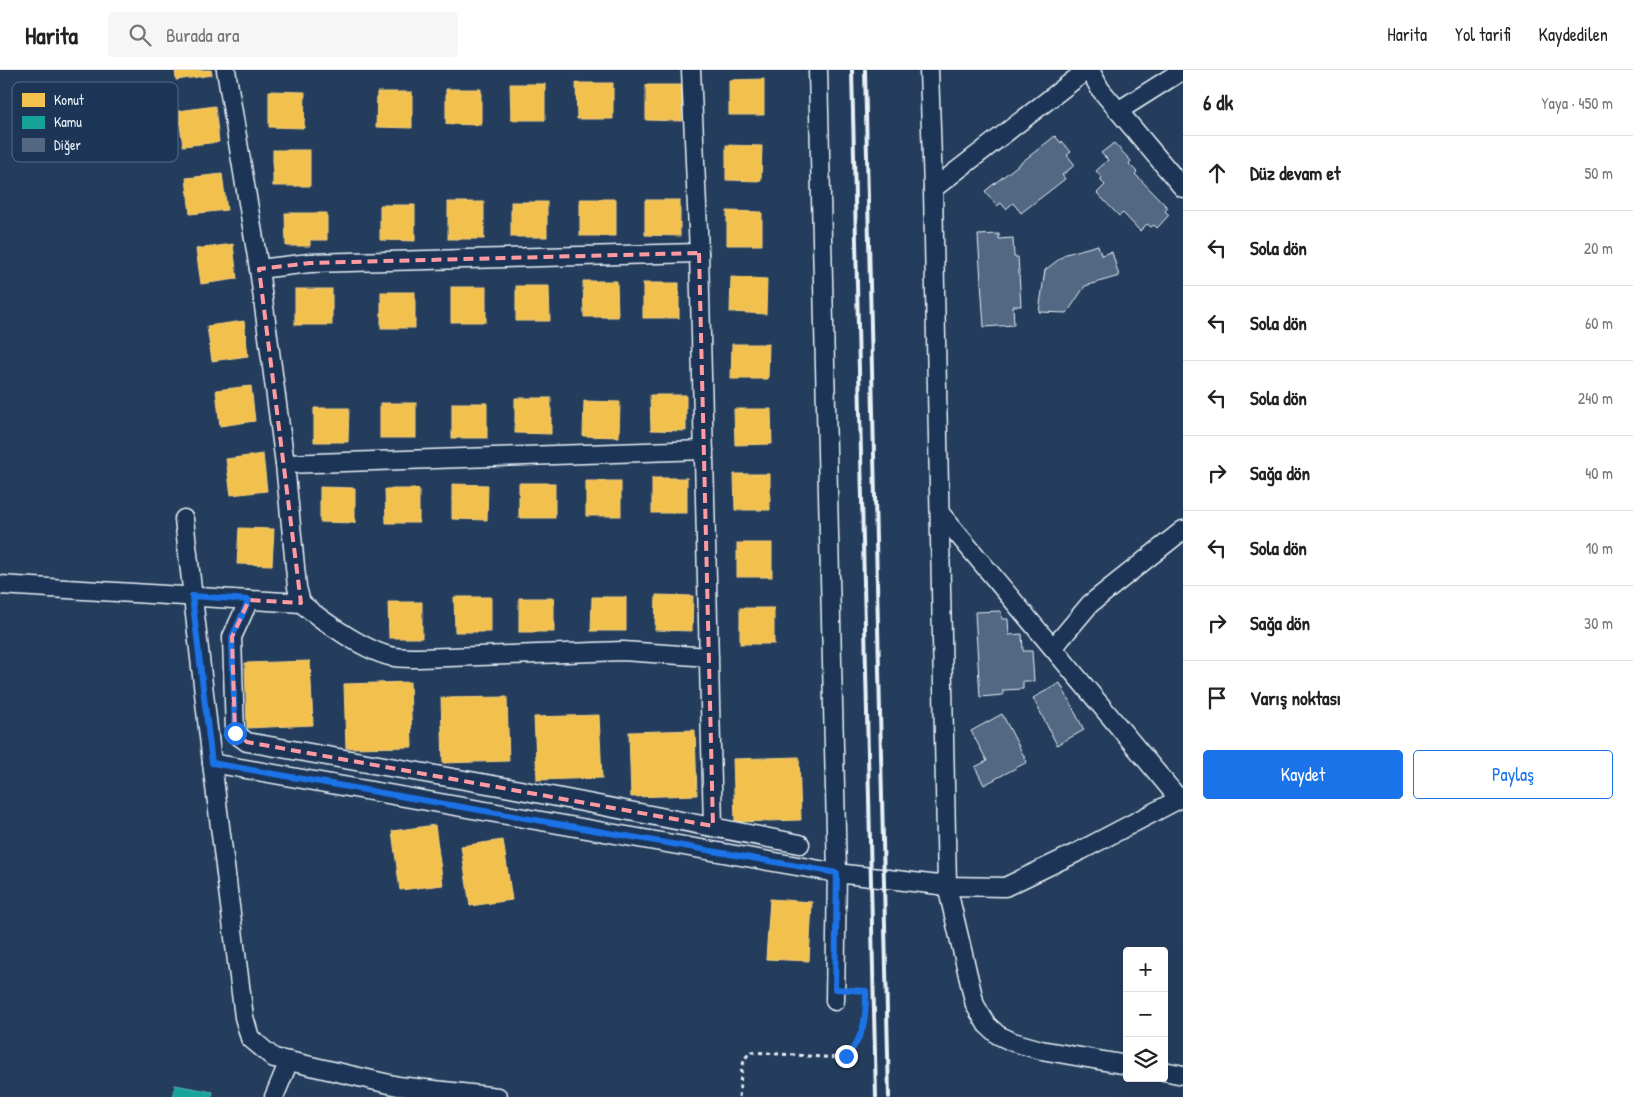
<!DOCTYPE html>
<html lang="tr">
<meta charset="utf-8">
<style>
:root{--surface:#fff;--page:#f6f6f6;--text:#222;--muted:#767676;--line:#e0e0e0;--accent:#1a73e8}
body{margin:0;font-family:"Patrick Hand",sans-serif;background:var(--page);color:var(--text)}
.controls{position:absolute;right:15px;bottom:15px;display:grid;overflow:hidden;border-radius:5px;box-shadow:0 5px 20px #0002}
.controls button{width:45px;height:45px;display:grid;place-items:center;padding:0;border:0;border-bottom:1px solid var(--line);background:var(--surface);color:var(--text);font:25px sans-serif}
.stop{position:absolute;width:15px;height:15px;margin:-11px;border:4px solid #1a73e8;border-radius:50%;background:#fff}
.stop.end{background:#1a73e8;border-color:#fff;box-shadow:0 1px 5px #0008}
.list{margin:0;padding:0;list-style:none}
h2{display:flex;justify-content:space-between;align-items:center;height:65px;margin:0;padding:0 20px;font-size:21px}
h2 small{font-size:16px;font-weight:400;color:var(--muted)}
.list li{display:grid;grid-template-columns:32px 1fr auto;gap:15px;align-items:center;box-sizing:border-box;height:75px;padding:0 20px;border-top:1px solid var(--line)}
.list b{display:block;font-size:19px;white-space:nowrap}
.list em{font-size:16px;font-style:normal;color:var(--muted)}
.actions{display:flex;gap:10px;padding:15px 20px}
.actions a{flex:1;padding:11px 0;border:1px solid var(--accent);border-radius:5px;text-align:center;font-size:18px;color:var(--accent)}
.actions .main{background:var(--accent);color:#fff}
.icon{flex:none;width:28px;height:28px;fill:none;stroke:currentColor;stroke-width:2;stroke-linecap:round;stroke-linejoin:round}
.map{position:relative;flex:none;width:1183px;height:1027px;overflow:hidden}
header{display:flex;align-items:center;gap:30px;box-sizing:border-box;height:70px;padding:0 25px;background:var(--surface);border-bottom:1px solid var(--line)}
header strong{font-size:24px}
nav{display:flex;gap:28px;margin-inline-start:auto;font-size:18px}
.search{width:350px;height:45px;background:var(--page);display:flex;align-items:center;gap:12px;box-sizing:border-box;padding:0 18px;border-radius:5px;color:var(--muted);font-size:19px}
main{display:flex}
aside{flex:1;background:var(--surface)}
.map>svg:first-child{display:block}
.homes{fill:#f2c14e;stroke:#efcf81}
.public{fill:#17a398;stroke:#56bab5}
.building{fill:#536782;stroke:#e8f1f8}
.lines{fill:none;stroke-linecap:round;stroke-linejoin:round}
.minor-casing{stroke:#e8f1f8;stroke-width:21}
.path{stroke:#e8f1f8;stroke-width:3;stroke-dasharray:4 4;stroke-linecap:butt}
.minor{stroke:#1d3557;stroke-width:18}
.rail{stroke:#e8f1f8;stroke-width:4}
.route{stroke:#1a73e8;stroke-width:6}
.marked{fill:none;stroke:#ff9aa2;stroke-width:4;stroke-dasharray:10 6;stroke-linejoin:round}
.key{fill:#1d3557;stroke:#5a6d87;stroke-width:1}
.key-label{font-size:14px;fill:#e8f1f8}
</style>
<header>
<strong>Harita</strong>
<div class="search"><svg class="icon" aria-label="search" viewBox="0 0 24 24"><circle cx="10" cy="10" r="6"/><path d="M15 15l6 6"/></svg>Burada ara</div>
<nav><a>Harita</a><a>Yol tarifi</a><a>Kaydedilen</a></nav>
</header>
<main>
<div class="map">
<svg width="1183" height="1027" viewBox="0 0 1183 1027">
<rect width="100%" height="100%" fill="#253d5d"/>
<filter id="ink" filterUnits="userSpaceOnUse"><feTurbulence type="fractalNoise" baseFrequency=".02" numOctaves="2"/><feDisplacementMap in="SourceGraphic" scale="10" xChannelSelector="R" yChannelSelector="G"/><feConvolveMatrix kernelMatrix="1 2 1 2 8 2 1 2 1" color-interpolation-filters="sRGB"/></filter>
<g filter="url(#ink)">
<!-- homes -->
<g class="homes">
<polygon points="175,0 211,0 212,5 176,10"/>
<polygon points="764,9 764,45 729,45 729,10"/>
<polygon points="576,13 613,13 613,49 577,49"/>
<polygon points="510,14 545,14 545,50 511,50"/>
<polygon points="646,15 682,15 682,51 646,50"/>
<polygon points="446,19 481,19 481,55 446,54"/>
<polygon points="269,21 305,22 304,58 269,57"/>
<polygon points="377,22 412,22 412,58 376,57"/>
<polygon points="215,36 219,72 183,76 178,41"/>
<polygon points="726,75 762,76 761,111 726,110"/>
<rect x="273" y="80" width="37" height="36"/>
<polygon points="222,104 227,140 190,144 186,108"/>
<rect x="580" y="129" width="36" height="37"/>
<polygon points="645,130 680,130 680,166 645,165"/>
<rect x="448" y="132" width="36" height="37"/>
<rect x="511" y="132" width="36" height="35"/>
<polygon points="380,135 415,135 415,171 380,170"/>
<polygon points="727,141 762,142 762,175 727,175"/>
<polygon points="285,143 327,143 327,170 310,170 310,176 286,176"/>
<polygon points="233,174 237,209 201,214 196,179"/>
<polygon points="731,207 767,209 766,244 730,242"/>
<polygon points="583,211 617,211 618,247 584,247"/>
<rect x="643" y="213" width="36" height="35"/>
<polygon points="516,216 549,216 550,251 516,251"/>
<rect x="451" y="217" width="35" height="35"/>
<rect x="295" y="219" width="37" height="36"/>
<rect x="381" y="222" width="34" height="36"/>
<polygon points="244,251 248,286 212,291 207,256"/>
<polygon points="732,274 769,274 768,309 731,309"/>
<polygon points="251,316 255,351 220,356 216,320"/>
<polygon points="650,325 686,325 686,361 651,360"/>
<polygon points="515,328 551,328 551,364 515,363"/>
<polygon points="584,331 620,332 619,367 583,366"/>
<rect x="380" y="333" width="36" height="35"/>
<rect x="452" y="333" width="35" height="35"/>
<polygon points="314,338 349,338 348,372 314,372"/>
<polygon points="734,339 771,339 772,374 735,375"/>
<polygon points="263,384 267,421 231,425 226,389"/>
<polygon points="734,404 770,404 770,440 735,440"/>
<rect x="652" y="408" width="35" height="35"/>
<rect x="586" y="411" width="35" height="35"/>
<rect x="519" y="413" width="36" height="35"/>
<polygon points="452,414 488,415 487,450 452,449"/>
<polygon points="320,417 355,418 355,453 320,452"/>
<polygon points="385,419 419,419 419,453 386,453"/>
<polygon points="239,458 274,459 272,495 237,494"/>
<rect x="737" y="473" width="35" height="34"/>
<polygon points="656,525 693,526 692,561 655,560"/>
<polygon points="454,527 491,527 491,562 455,562"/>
<polygon points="592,527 626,527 626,561 591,561"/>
<rect x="519" y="528" width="35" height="34"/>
<polygon points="388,532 422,532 422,568 389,568"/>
<rect x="740" y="538" width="34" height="36"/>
<polygon points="310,591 313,655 247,658 245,593"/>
<polygon points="410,612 412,677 346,678 344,614"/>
<polygon points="507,627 509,691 443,693 441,628"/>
<polygon points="599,645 602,708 537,710 534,647"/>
<polygon points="695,660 697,725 631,727 629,662"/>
<polygon points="799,687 801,750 735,752 733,689"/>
<polygon points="435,755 443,815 400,820 392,761"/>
<polygon points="503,770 512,830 470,836 461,776"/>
<polygon points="770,829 812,832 809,891 766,889"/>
</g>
<!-- public -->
<polygon class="public" points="175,1015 213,1022 212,1027 173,1027"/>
<!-- building -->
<g class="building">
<polygon points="1055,66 1061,73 1062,71 1071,82 1067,85 1075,95 1062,105 1065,109 1021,143 1013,133 1006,139 1001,133 997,136 985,121"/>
<polygon points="1114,73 1131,91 1129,94 1137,102 1135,104 1168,138 1165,141 1169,145 1157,158 1154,155 1151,157 1147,154 1140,161 1123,143 1119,146 1097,123 1105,115 1100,110 1102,108 1096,101 1108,90 1101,83"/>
<polygon points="999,164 999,169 1013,168 1014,187 1018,187 1021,236 1013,236 1014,255 984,257 978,165"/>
<polygon points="1098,175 1101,185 1112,182 1119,206 1085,216 1067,243 1039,242 1045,200 1066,184"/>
<polygon points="1001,541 1002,549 1008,549 1009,565 1022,564 1023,581 1032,581 1034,611 1023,611 1023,619 1003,620 1003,625 980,627 975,542"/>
<polygon points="1060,613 1084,660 1057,675 1033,628"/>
<polygon points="1002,644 1027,692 984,715 975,697 987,691 971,661"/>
</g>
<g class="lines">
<!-- minor casing -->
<g class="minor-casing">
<g id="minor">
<polyline points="226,0 259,199 285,394 297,517 301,533"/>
<polyline points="691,0 699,183 713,756"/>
<polyline points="818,0 837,803 835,931"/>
<polyline points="929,0 933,119 947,816 975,935 987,955 998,965 1013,972 1041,980 1127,995"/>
<polyline points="1090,0 1100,19 1183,118"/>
<polyline points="1118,41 1183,0"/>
<polyline points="933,119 1087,0"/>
<polyline points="259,199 310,193 699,183"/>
<polyline points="285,394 704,380"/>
<polyline points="940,443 1179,729"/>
<polyline points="184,449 212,693 244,947 250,968 274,988 289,991 398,1016 498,1027"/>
<path d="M 0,515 L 301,533 C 321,550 369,584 395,587 C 403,588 411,588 419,588 L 623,581 L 709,587"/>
<polyline points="249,530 232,567 235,663 247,672 510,718 800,774"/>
<polyline points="1053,578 1090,534 1183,460"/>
<polyline points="212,693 837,803 947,816 1005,817 1080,781 1183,727"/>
<polyline points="1164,1001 1183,1005"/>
<polyline points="274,1027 289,991"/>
</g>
</g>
<!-- path -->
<path class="path" d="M 739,1027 C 741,1014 739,990 751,982 L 837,988 L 846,987 C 865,968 866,946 866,921 L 851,920"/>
<!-- minor -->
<use href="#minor" class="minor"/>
<!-- rail -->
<g class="rail">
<polyline points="852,0 876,1027"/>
<polyline points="865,0 889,1027"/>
</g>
</g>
</g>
<g class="lines" filter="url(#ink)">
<!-- route -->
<path class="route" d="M 235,663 L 232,567 L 249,530 L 192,526 L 212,693 L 837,803 L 835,919 L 866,921 C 866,947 865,967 846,986"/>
</g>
<!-- marked area -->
<path class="marked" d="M 699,183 L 713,756 L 247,672 L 235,663 L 232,567 L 249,530 L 301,533 L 259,199 L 310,193 Z"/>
<!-- legend -->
<rect x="12" y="12" width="166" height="80" rx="8" class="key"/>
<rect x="22" y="23" width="23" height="14" fill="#f2c14e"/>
<rect x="22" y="46" width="23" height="13" fill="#17a398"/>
<rect x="22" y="68" width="23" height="14" fill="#536782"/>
<g class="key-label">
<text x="54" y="35">Konut</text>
<text x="54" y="57">Kamu</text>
<text x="54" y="80">Diğer</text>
</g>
</svg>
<div class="controls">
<button>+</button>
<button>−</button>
<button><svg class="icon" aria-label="layers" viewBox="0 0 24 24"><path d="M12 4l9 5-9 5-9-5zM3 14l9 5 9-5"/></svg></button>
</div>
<div class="stop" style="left:235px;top:663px"></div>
<div class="stop end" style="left:846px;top:986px"></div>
</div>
<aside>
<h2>6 dk<small>Yaya · 450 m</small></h2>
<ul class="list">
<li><svg class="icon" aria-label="ahead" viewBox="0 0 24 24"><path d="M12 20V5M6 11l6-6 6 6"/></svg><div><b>Düz devam et</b></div><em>50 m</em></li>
<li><svg class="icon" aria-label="left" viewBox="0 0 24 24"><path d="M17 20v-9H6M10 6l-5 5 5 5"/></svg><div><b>Sola dön</b></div><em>20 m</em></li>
<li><svg class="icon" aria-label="left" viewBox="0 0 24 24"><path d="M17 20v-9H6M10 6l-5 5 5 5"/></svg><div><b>Sola dön</b></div><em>60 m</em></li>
<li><svg class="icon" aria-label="left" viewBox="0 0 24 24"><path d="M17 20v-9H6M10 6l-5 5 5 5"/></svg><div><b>Sola dön</b></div><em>240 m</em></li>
<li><svg class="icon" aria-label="right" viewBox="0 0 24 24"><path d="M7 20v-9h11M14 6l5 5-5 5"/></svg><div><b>Sağa dön</b></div><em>40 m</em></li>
<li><svg class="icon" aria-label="left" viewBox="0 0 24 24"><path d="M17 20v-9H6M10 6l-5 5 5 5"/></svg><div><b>Sola dön</b></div><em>10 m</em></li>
<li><svg class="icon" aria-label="right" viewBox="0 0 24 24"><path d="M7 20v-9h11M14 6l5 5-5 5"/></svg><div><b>Sağa dön</b></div><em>30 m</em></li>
<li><svg class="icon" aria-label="arrive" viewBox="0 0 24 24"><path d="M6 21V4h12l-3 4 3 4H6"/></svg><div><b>Varış noktası</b></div></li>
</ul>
<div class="actions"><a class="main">Kaydet</a><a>Paylaş</a></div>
</aside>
</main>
